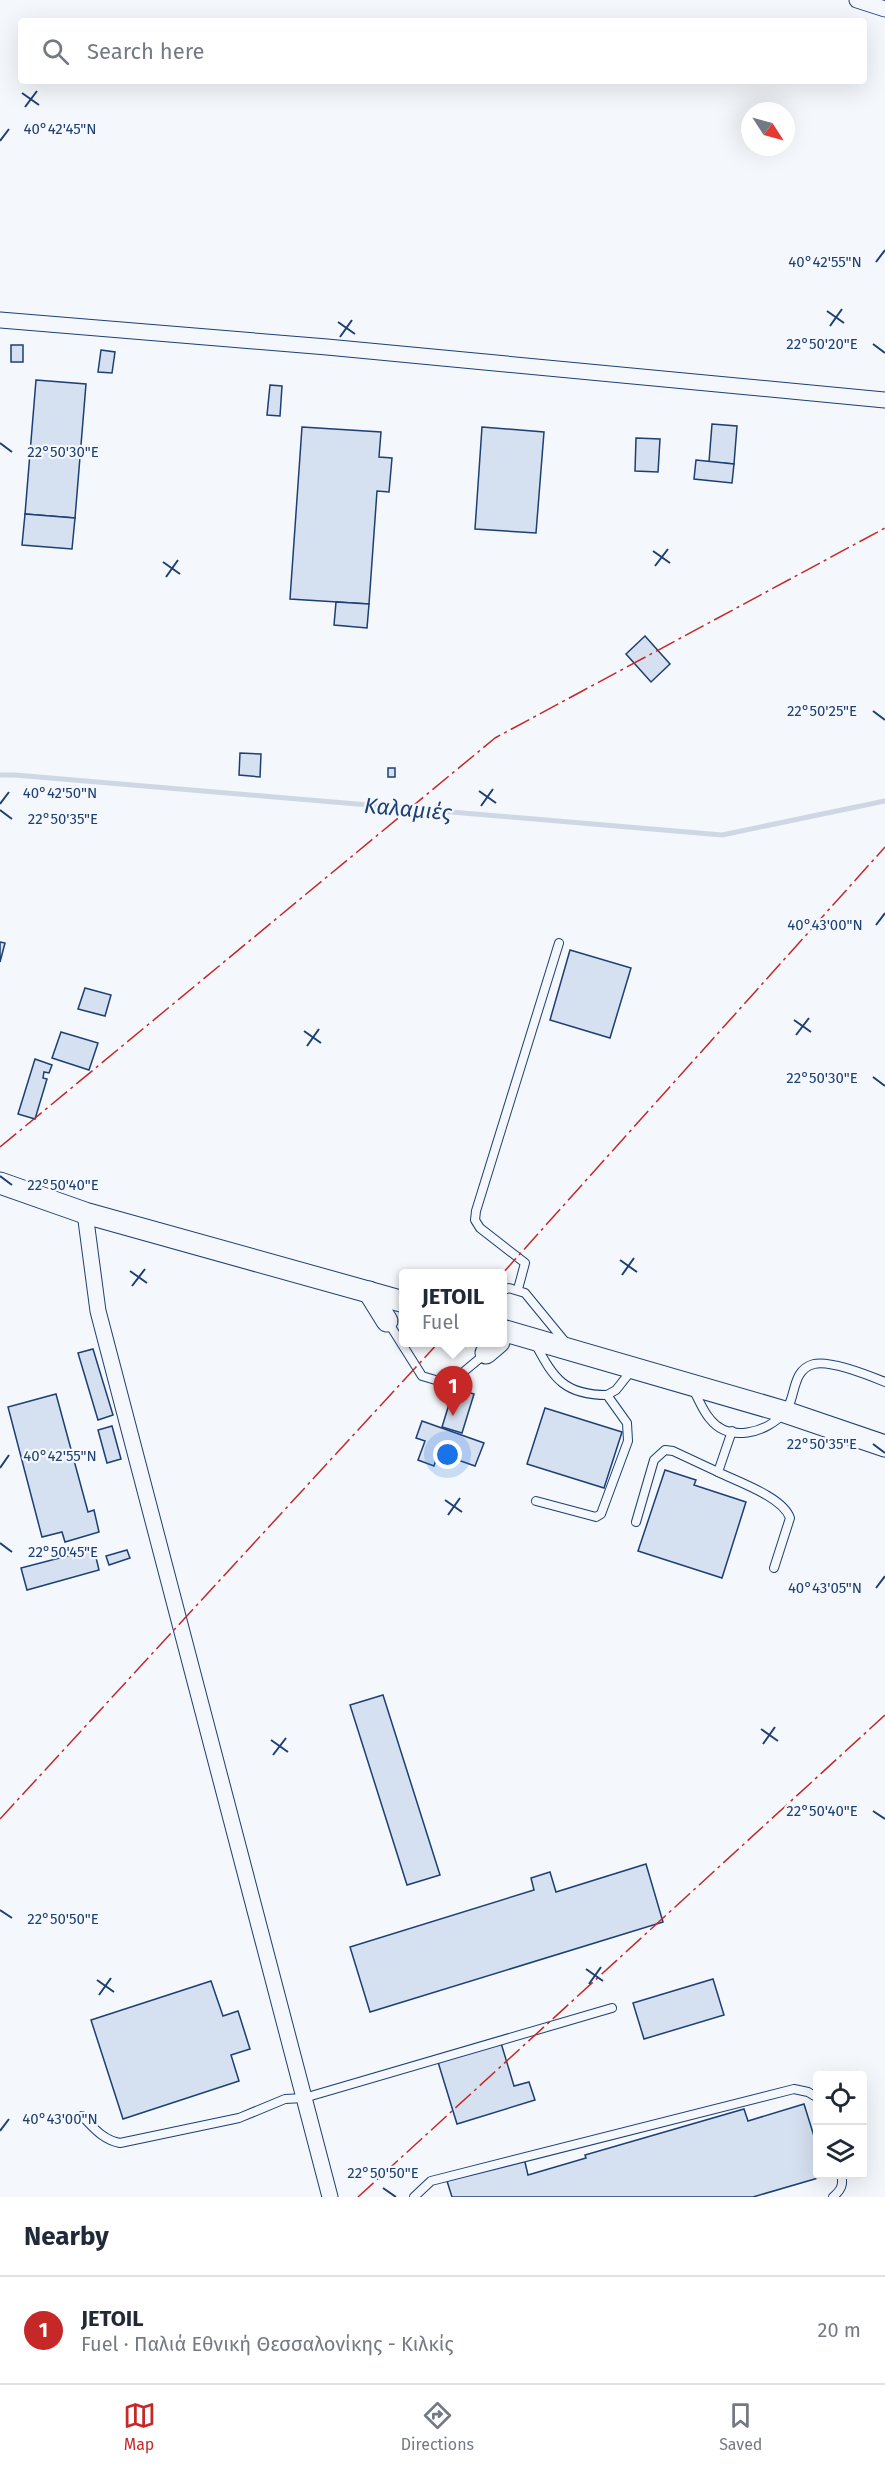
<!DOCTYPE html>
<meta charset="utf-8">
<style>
:root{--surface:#fff;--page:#f2f2f3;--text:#1f2937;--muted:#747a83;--line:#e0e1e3;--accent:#c62828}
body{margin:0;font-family:"Fira Sans",sans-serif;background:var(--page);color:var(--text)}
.controls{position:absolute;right:18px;bottom:18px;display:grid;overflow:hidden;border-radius:6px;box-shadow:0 6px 24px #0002}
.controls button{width:54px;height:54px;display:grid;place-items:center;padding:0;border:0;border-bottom:2px solid var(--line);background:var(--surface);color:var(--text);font:30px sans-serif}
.compass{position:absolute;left:741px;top:102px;width:54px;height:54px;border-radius:50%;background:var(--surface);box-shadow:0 6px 24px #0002;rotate:126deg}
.you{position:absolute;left:448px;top:1455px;width:21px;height:21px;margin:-15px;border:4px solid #fff;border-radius:50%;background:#1a73e8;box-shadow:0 0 0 9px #1a73e833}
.badge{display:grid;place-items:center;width:39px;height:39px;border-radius:50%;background:var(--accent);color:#fff;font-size:20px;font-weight:700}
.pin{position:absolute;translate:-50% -50px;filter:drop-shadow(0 2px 3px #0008)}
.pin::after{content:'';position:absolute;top:32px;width:21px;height:18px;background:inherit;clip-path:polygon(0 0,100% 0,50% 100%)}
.popup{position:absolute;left:399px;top:1269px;width:108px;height:78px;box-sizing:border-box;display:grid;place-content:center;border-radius:6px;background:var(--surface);filter:drop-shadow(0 2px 4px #0005);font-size:20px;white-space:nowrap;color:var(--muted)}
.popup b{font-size:22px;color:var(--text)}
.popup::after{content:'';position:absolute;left:50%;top:100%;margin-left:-12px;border:12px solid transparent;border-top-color:var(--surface)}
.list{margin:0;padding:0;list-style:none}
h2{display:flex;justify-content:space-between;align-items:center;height:78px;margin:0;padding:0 24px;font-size:26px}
h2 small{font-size:20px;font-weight:400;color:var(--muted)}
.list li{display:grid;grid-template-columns:39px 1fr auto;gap:18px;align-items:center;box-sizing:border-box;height:108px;padding:0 24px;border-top:2px solid var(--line)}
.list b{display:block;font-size:22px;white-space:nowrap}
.list p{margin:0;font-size:20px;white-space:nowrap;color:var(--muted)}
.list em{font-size:20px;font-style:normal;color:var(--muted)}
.icon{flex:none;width:33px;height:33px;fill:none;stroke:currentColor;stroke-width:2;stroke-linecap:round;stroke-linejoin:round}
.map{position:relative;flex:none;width:885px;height:2197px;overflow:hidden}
.search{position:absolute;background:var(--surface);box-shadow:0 6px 24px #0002;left:18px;right:18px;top:18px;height:66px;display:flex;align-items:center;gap:15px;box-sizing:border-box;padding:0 21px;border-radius:6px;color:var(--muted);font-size:22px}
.sheet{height:186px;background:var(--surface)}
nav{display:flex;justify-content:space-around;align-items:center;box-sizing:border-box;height:84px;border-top:2px solid var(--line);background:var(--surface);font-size:16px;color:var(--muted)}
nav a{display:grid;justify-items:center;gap:3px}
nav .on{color:var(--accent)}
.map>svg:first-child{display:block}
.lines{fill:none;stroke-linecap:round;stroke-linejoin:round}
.stream{stroke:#cfd7e4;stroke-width:5}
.building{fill:#d5e0f0;stroke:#1d3f73;stroke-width:1.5}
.service-casing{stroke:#1d3f73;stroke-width:10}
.minor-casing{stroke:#1d3f73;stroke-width:17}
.secondary-casing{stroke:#1d3f73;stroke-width:23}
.service{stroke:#f4f7fb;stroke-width:8}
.minor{stroke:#f4f7fb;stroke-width:15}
.secondary{stroke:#f4f7fb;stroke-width:21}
.power{stroke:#c62828;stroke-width:1.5;stroke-dasharray:21 4.5 3 4.5;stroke-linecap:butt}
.ticks{fill:none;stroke:#1d3f73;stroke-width:2}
.labels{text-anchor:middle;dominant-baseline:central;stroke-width:4.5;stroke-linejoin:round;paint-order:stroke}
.water-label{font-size:22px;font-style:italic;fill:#1d3f73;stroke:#f4f7fb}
.ticks-label{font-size:15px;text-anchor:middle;fill:#1d3f73;stroke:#f4f7fb;stroke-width:4.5;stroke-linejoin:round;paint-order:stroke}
</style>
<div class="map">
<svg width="885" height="2197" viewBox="0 0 885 2197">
<rect width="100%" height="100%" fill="#f4f7fb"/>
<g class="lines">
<!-- stream -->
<polyline class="stream" points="0,775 15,775 722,835 885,801"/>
</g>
<!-- building -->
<g class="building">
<rect x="11" y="345" width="12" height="17"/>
<polygon points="101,350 115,352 112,373 98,372"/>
<polygon points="36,380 86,384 75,518 25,514"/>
<polygon points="270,385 282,386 280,416 267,415"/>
<polygon points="712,424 737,426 734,464 709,462"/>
<polygon points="302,427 381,432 379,457 392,458 389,492 377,491 369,604 290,599"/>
<polygon points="482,427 544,432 536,533 475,529"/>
<polygon points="636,438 660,439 658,472 635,471"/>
<polygon points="696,460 734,464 732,483 694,479"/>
<polygon points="25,514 75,518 72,549 22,545"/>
<polygon points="336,602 369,604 367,628 334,625"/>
<polygon points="645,636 670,664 651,682 626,654"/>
<polygon points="240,753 261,754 260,777 239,775"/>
<rect x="388" y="768" width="7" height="9"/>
<polygon points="0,942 5,943 0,962"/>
<polygon points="570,950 631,968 610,1038 550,1020"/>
<polygon points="85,988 111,995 105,1016 78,1009"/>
<polygon points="61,1032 98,1043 89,1070 52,1058"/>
<polygon points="35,1059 52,1065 49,1073 44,1072 43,1078 47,1079 35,1119 18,1114"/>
<polygon points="93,1349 113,1415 98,1420 78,1353"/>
<polygon points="454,1388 474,1394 462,1433 442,1427"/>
<polygon points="56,1394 88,1512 94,1510 99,1532 65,1542 62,1532 42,1537 8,1407"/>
<polygon points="545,1408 622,1432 604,1488 527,1464"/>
<polygon points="422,1421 484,1443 475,1466 438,1453 434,1466 418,1460 425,1441 416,1438"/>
<polygon points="112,1426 121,1459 107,1463 98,1430"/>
<polygon points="665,1470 696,1480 694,1485 746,1502 722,1578 638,1551"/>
<polygon points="94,1549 99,1570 27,1590 21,1568"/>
<polygon points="127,1550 130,1558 109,1565 106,1556"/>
<polygon points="383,1695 440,1875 407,1885 350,1705"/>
<polygon points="646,1864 663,1922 370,2012 350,1947 534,1890 531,1878 550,1872 556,1892"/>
<polygon points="713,1979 724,2015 644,2039 633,2003"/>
<polygon points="211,1981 223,2016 238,2011 250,2049 231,2055 239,2081 123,2119 91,2020"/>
<polygon points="501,2043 514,2086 529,2082 535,2100 457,2124 438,2062"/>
<polygon points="804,2104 818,2149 818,2174 825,2176 753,2197 452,2197 447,2181 524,2158 528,2175 586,2158 585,2155 744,2109 748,2121"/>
</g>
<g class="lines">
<!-- service casing -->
<g class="service-casing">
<g id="service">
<polyline points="518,1289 525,1263 480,1228 475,1220 476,1211 559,943"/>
<polyline points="502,1291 509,1288 525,1293 566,1343"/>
<polyline points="388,1322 422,1376 449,1384 485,1354"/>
<path d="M 536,1345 C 554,1379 565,1395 607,1395 L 616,1390 L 631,1371"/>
<path d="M 694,1391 C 699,1400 703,1411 710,1419 C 729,1443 766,1433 784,1413 C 797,1400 790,1370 814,1364 C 831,1360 868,1375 885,1382"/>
<path d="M 718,1472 C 738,1482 783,1497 790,1518 L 774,1568"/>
<polyline points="536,1501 596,1517 601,1514 628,1441 627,1423 607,1395"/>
<polyline points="636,1522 654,1460 665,1450 673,1451 718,1472 732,1431"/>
<path d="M 82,2116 C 94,2128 103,2140 120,2143 L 239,2118 L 285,2099 L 304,2098 L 612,2008"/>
<polyline points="414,2197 431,2181 794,2089 808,2092 818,2098"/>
<path d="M 833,2197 C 841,2190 844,2185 841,2174"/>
</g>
</g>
<!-- minor casing -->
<g class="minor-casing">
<g id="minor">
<polyline points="857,0 885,9"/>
<polyline points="0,320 327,347 885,400"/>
<polyline points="85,1213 98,1311 330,2197"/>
</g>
</g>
<!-- secondary casing -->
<g class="secondary-casing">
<g id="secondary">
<polyline points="0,1183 85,1213 404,1302"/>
<polyline points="369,1292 387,1321"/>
<polyline points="502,1330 785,1412 885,1446"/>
<polyline points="486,1353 499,1342"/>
</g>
</g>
<!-- service -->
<use href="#service" class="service"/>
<!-- minor -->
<use href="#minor" class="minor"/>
<!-- secondary -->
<use href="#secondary" class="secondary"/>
<!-- power -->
<g class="power">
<polyline points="0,1147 495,738 885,528"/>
<polyline points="502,1274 885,847"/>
<polyline points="0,1819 439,1342"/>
<polyline points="358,2197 885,1715"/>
</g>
</g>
<!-- ticks -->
<path class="ticks" d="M 22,93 L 39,105M 25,107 L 37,91M 0,141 L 9,129M 876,262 L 885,250M 827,311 L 844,323M 338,322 L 355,334M 830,326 L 842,309M 340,337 L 352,320M 873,344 L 885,353M 0,443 L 12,452M 653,551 L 670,563M 163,562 L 180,574M 655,566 L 668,549M 166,577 L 178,560M 873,711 L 885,720M 479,791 L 496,803M 0,804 L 9,792M 481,806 L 493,789M 0,810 L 12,819M 876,925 L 885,913M 794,1020 L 811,1032M 304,1031 L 321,1043M 796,1035 L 809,1018M 307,1046 L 319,1029M 873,1077 L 885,1086M 0,1176 L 12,1185M 620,1260 L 637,1272M 130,1271 L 147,1283M 622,1275 L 634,1258M 132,1286 L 145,1269M 873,1444 L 885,1453M 0,1468 L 9,1455M 445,1500 L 462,1512M 448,1515 L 460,1498M 0,1543 L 12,1552M 876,1588 L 885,1576M 761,1729 L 778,1741M 271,1740 L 288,1752M 763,1744 L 775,1727M 273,1755 L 286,1738M 873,1811 L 885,1819M 0,1910 L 12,1918M 586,1969 L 603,1981M 97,1980 L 114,1992M 589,1984 L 601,1967M 99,1995 L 111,1978M 0,2131 L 9,2119M 383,2188 L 396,2197"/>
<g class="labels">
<!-- water labels -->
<g class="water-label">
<text transform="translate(408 809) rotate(5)">Καλαμιές</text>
</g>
</g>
<g class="ticks-label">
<text x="60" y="134">40°42'45"N</text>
<text x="825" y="267">40°42'55"N</text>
<text x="822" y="349">22°50'20"E</text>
<text x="63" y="457">22°50'30"E</text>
<text x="822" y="716">22°50'25"E</text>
<text x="60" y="798">40°42'50"N</text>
<text x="63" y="824">22°50'35"E</text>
<text x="825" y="930">40°43'00"N</text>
<text x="822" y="1083">22°50'30"E</text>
<text x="63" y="1190">22°50'40"E</text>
<text x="822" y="1449">22°50'35"E</text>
<text x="60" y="1461">40°42'55"N</text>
<text x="63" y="1557">22°50'45"E</text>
<text x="825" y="1593">40°43'05"N</text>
<text x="822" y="1816">22°50'40"E</text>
<text x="63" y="1924">22°50'50"E</text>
<text x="60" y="2124">40°43'00"N</text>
<text x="383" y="2178">22°50'50"E</text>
</g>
</svg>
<div class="controls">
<button><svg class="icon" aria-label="locate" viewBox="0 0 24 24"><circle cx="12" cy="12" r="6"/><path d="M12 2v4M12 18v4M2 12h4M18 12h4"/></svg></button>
<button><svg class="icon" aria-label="layers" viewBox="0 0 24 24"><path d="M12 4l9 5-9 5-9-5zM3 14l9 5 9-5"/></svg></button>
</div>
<svg class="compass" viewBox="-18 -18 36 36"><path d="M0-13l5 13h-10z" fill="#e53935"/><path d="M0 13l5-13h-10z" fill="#747a83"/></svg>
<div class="you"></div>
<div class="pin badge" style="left:453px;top:1416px">1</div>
<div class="popup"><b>JETOIL</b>Fuel</div>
<div class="search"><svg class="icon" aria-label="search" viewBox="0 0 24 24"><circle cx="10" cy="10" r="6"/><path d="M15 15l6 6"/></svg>Search here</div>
</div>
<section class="sheet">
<h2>Nearby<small></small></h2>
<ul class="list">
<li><span class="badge">1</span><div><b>JETOIL</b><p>Fuel · Παλιά Εθνική Θεσσαλονίκης - Κιλκίς</p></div><em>20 m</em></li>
</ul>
</section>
<nav>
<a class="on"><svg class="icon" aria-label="map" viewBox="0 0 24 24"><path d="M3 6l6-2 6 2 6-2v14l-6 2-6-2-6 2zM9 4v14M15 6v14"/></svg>Map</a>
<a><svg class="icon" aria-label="directions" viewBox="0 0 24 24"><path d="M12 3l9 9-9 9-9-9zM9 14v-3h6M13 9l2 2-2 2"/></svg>Directions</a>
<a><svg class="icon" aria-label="saved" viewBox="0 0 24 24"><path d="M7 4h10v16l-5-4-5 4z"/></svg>Saved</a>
</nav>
